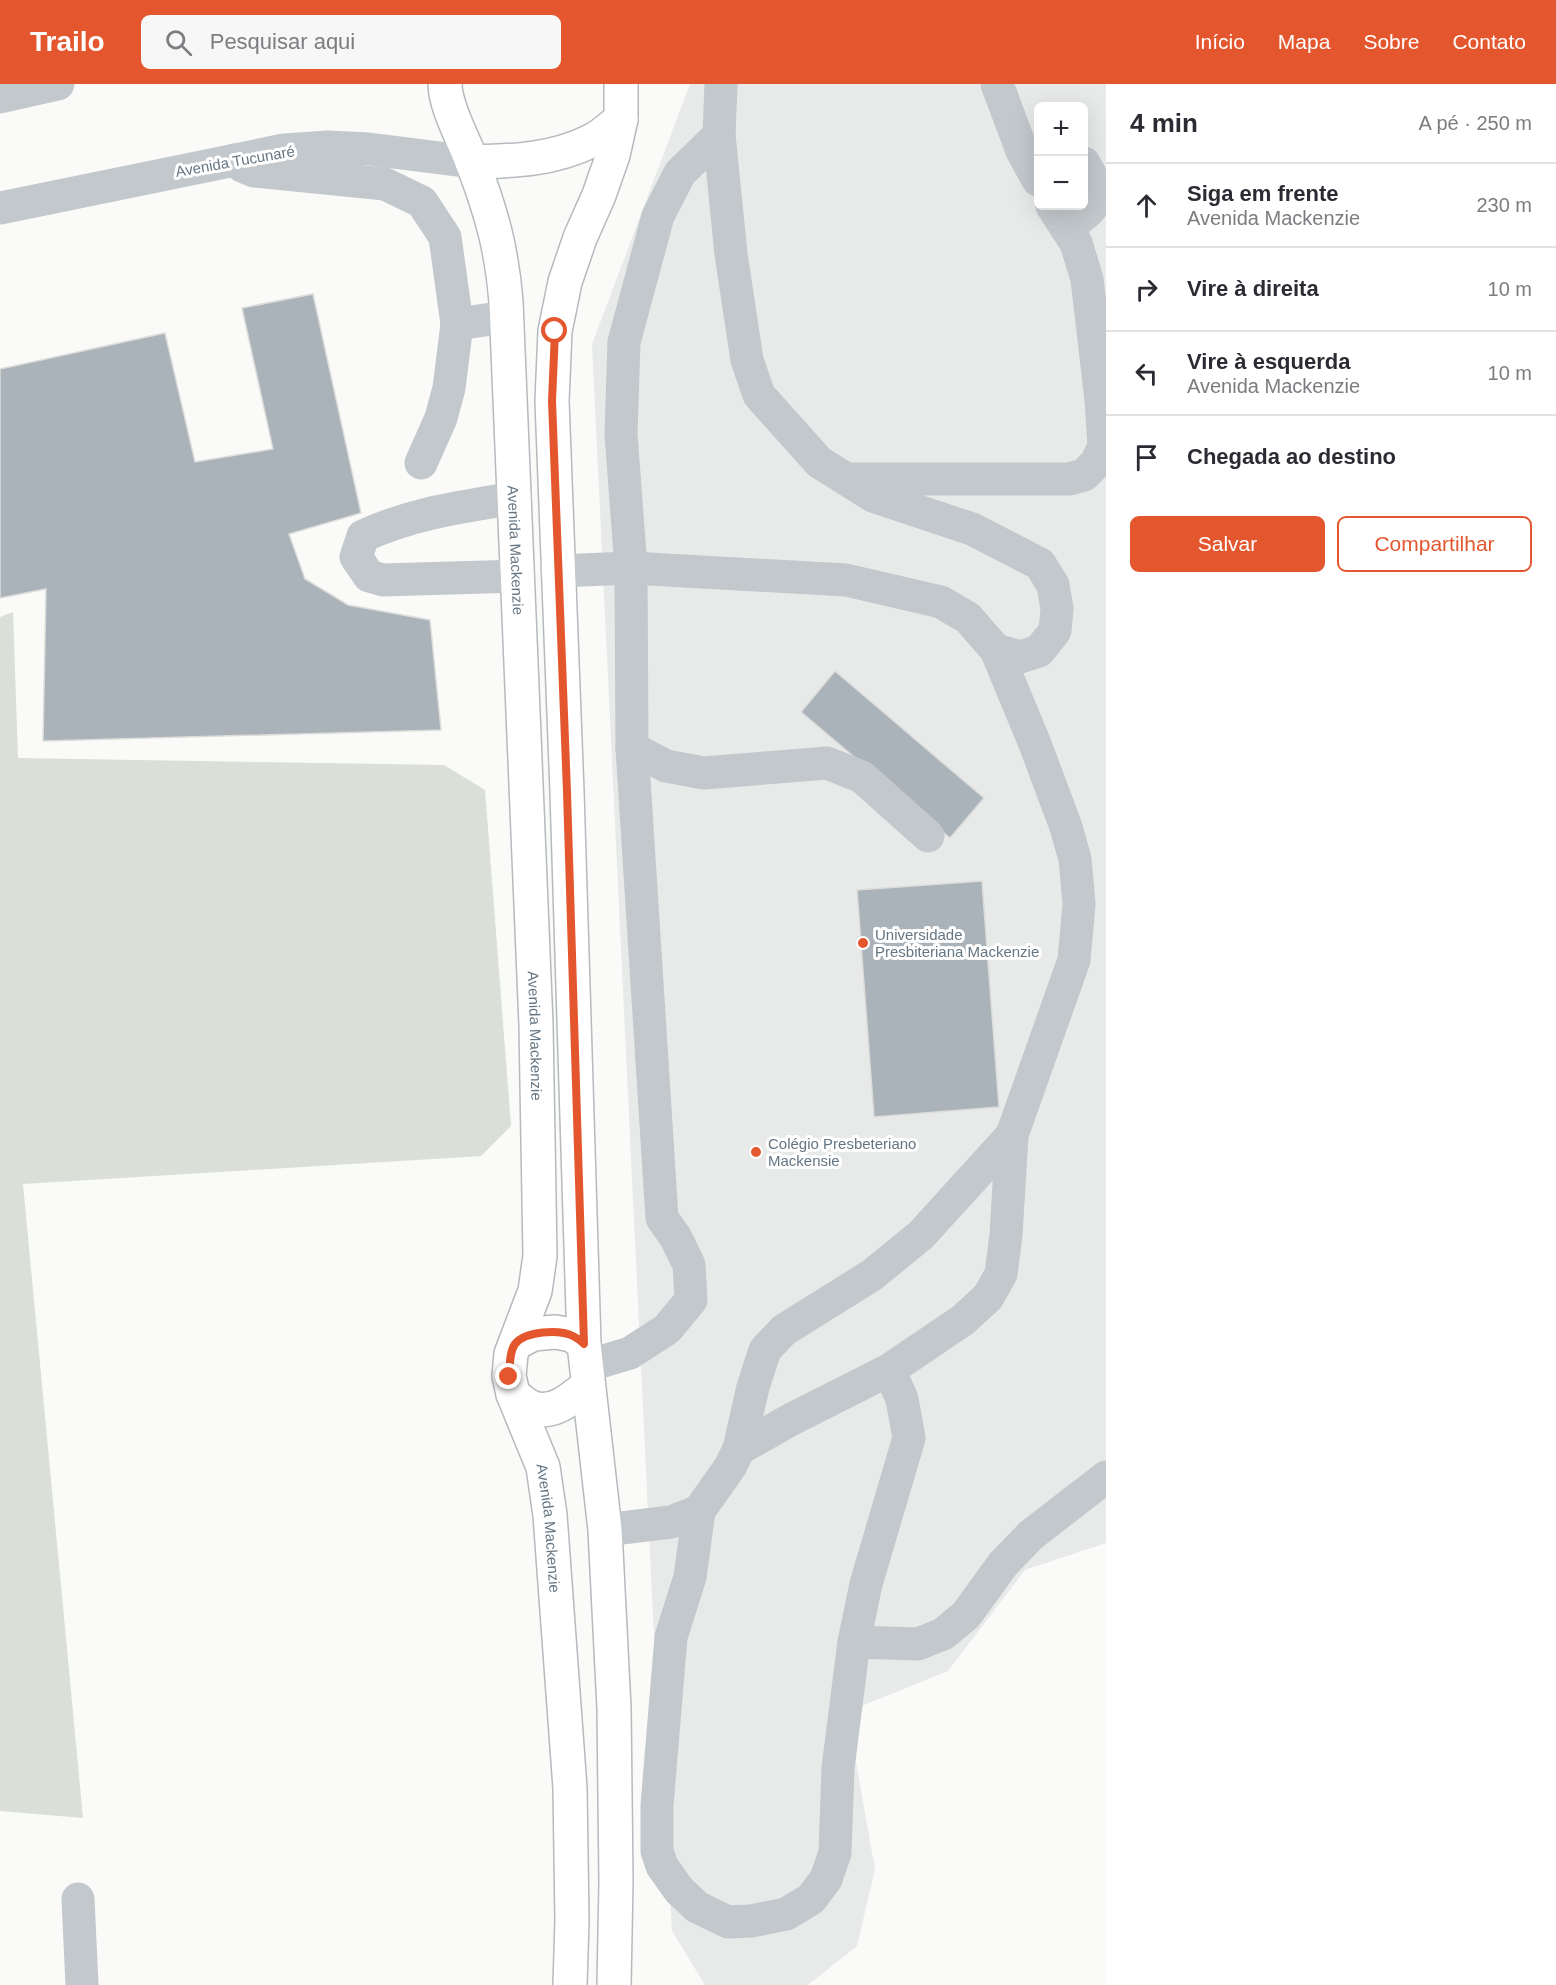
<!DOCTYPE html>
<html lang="pt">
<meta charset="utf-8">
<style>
:root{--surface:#fff;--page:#f7f7f7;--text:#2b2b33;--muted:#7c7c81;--line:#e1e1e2;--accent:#e4572e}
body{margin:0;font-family:Helvetica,sans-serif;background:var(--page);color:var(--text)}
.controls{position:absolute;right:18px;top:18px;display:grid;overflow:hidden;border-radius:9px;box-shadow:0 6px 24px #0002}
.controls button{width:54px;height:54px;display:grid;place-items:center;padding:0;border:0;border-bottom:2px solid var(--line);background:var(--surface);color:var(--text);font:30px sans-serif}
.stop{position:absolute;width:18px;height:18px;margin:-14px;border:4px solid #e4572e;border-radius:50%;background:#fff}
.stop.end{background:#e4572e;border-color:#fff;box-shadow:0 2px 6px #0008}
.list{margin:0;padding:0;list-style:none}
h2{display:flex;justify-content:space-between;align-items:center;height:78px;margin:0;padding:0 24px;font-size:26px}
h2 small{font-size:20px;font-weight:400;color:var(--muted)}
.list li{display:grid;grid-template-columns:39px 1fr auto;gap:18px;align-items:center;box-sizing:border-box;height:84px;padding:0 24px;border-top:2px solid var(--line)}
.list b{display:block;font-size:22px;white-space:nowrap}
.list p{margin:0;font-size:20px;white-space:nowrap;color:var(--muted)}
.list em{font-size:20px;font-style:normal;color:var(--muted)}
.actions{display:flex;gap:12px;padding:18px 24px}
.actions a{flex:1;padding:14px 0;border:2px solid var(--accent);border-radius:9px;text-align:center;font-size:21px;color:var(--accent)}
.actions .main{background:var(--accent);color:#fff}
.icon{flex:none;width:33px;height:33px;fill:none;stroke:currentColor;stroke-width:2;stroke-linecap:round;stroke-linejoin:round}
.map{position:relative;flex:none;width:1106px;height:1901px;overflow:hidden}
header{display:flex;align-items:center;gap:36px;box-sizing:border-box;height:84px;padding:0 30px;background:var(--accent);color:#fff}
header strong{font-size:28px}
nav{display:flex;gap:33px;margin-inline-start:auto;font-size:21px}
.search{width:420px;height:54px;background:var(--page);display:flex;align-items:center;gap:15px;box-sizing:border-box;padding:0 21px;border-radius:9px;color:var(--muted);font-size:22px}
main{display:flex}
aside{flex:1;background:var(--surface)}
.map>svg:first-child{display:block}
.built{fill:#e8e9e9;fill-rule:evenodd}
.green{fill:#dadfd7}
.building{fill:#aab3b9;stroke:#dcdcda;stroke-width:1.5}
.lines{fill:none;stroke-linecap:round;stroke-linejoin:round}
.major-casing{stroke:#b5babe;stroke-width:36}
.minor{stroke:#c3c8cc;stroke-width:33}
.major{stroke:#fff;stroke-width:33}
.route{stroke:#e4572e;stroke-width:8}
.poi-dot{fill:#e4572e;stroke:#fff;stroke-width:2}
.labels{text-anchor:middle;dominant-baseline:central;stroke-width:6;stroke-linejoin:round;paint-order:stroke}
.street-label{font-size:15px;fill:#657683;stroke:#fff}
.poi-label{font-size:15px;fill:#657683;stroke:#fff;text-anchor:start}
</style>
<header>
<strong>Trailo</strong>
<div class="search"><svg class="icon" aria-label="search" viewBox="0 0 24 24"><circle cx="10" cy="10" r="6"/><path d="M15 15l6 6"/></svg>Pesquisar aqui</div>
<nav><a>Início</a><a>Mapa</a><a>Sobre</a><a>Contato</a></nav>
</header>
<main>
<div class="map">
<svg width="1106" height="1901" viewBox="0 0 1106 1901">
<rect width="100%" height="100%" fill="#fafaf8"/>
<!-- built -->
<path class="built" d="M 690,0 L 1106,0 L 1106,1459 L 1025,1486 L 948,1587 L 847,1628 L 875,1785 L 857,1862 L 808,1901 L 705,1901 L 672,1847 L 653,1533 L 592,260 ZM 1038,22 L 1084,22 L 1084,122 L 1038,122 Z"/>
<!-- green -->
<polygon class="green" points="13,528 18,674 444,681 485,706 511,1042 481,1072 23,1100 83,1734 0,1727 0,533"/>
<!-- building -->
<g class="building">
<polygon points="313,210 361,429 289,450 305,495 348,521 430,536 441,646 43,657 46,505 0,514 0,285 165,249 195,378 273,365 242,224"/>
<polygon points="835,587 984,714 950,754 801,628"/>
<polygon points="982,797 999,1023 874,1033 857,806"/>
</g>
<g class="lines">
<!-- major casing -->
<g class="major-casing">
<g id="major">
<path id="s1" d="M 445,0 C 445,23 466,60 474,83 C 492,130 502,167 506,218 L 536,941 L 540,1172 L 535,1207 L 511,1270 L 509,1292 L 513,1310 L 543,1383 L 550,1431 L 570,1704 L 572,1836 L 570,1901"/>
<path d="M 472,78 C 513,77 553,76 591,57 C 602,52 612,42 621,35"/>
<polyline points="516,1259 533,1250 555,1248 572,1251 584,1260"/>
<path d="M 513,1310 C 518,1314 523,1319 529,1322 C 550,1334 573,1314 588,1301"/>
<polyline points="614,1901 616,1798 614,1624 605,1446 584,1260 567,708 552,317 555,247 565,198 580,154 599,111 613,71 621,35 621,0"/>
</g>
</g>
<!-- minor -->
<g class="minor">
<polyline points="997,0 1022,67 1038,96"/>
<polyline points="0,13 58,0"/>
<polyline points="235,76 242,82 254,87 385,100 422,118 445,153 457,240"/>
<polyline points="0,124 284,66 328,63 369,65 472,78"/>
<path d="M 1066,144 C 1098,122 1106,115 1084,79"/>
<polyline points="421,379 441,334 449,304 457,240 506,233"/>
<polyline points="848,395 1069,395 1084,391 1096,379 1104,362 1101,316 1087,195 1076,159 1052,122"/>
<path d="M 515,414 C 461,423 413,429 363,452 L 356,473 L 369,492 L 383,496 L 518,492"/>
<polyline points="557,487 631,484 846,496 941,518 968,534 996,566 1020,573 1039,567 1055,547 1057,525 1053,501 1040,480 972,445 873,412 819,378 759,311 747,276 731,170 719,51 721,0"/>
<polyline points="632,664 666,682 704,689 827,679 862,693 928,752"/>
<polyline points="587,1282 630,1269 667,1245 691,1216 689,1181 676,1154 662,1134 632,664 631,484 621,350 624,258 658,132 680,89 719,51"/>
<polyline points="739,1365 753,1303 765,1266 784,1246 872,1191 921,1151 1012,1051"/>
<polyline points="699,1427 690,1493 671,1553 657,1721 657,1767 662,1782 679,1806 697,1823 728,1838 751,1837 786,1830 811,1815 826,1795 835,1769 838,1684 854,1558 866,1500 909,1354 902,1315 889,1286"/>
<polyline points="605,1446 671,1438 699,1427 730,1383 739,1365 790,1336 889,1286 963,1236 988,1213 1001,1190 1006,1151 1012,1051 1074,876 1079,820 1075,775 1066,743 1035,660 996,566"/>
<polyline points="854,1558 918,1560 943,1550 966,1531 1003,1480 1031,1451 1106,1393"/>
<polyline points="78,1815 82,1901"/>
</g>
<!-- major -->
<use href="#major" class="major"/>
</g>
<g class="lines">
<!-- route -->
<path class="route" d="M 509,1293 C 510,1283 509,1268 515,1260 C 525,1247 559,1245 573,1252 C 577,1254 581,1257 584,1260 L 567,708 L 552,317 L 555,247"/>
</g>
<!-- markers -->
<g class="poi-dot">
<circle cx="863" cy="859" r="6"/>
<circle cx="756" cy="1068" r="6"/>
</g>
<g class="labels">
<!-- street labels -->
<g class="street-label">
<text transform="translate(235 77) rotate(-10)">Avenida Tucunaré</text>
<text stroke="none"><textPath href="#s1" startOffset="476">Avenida Mackenzie</textPath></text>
<text stroke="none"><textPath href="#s1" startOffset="962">Avenida Mackenzie</textPath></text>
<text stroke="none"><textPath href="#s1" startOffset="1466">Avenida Mackenzie</textPath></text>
</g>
<!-- poi labels -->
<g class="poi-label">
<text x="875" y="850">Universidade<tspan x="875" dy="17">Presbiteriana Mackenzie</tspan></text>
<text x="768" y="1059">Colégio Presbeteriano<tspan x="768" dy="17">Mackensie</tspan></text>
</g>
</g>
</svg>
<div class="controls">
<button>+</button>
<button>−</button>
</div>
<div class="stop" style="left:555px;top:247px"></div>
<div class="stop end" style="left:509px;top:1293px"></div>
</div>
<aside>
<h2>4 min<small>A pé · 250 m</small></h2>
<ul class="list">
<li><svg class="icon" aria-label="ahead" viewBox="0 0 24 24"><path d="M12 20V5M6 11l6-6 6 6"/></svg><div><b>Siga em frente</b><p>Avenida Mackenzie</p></div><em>230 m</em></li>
<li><svg class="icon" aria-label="right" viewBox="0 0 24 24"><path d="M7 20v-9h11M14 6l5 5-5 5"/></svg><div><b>Vire à direita</b></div><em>10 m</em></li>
<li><svg class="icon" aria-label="left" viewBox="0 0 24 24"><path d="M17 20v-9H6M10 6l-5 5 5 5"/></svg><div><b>Vire à esquerda</b><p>Avenida Mackenzie</p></div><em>10 m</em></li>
<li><svg class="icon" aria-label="arrive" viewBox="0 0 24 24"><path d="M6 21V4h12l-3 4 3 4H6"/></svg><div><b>Chegada ao destino</b></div></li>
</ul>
<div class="actions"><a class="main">Salvar</a><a>Compartilhar</a></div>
</aside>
</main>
